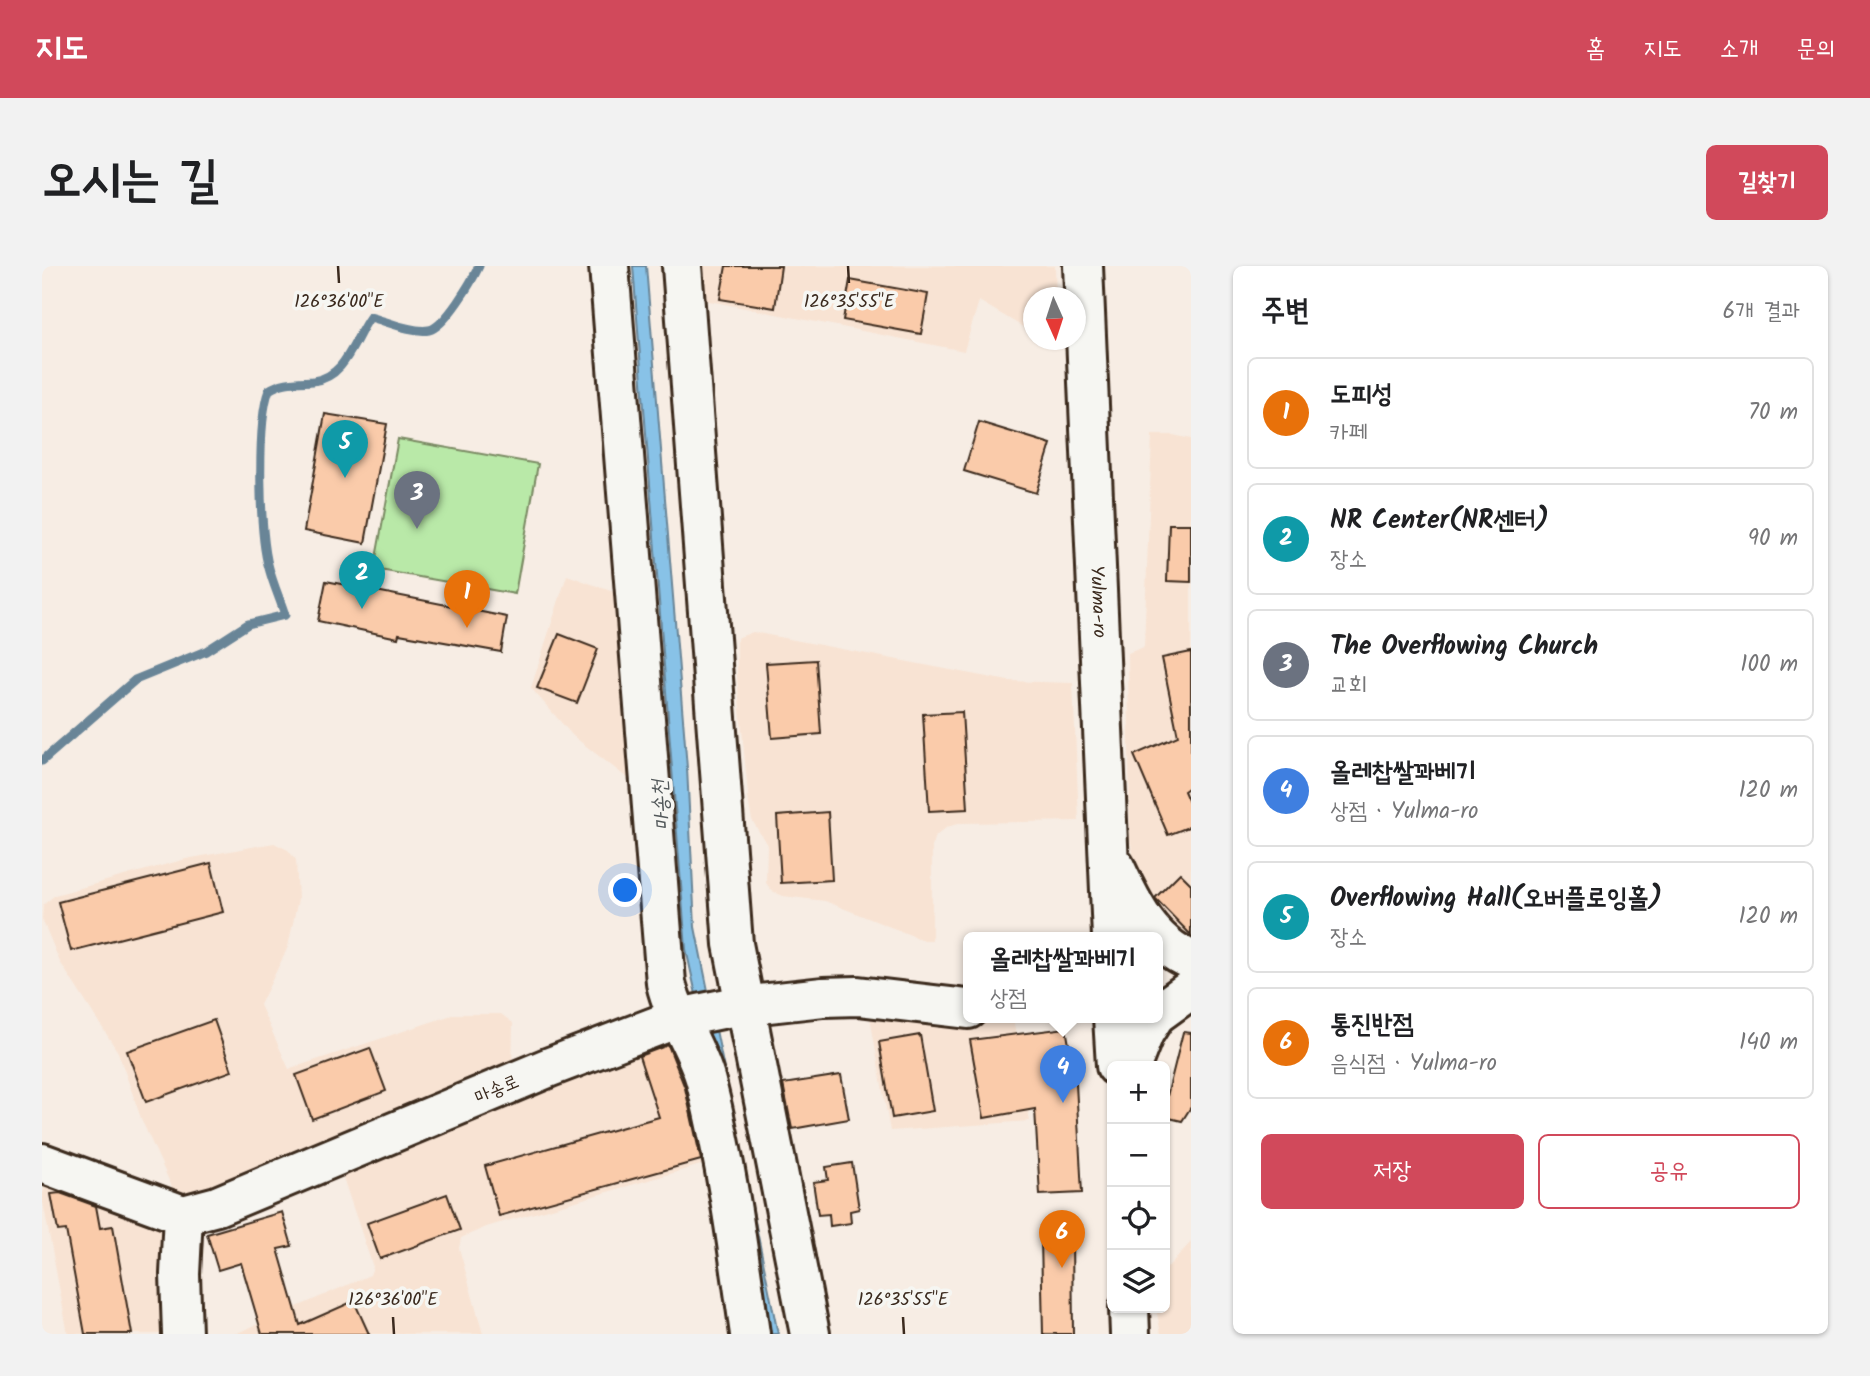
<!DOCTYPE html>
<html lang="ko">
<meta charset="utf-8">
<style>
:root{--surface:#fff;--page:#f2f2f2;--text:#202124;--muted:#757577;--line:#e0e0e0;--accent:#d1495b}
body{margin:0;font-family:Kalam,"Poor Story",sans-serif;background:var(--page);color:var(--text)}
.controls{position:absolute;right:21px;bottom:21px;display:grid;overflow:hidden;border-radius:10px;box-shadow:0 2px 5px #0004}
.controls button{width:63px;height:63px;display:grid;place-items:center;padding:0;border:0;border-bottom:2px solid var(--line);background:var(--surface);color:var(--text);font:35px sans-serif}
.compass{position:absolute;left:981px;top:21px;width:63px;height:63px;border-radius:50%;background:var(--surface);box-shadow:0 2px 5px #0004;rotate:177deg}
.you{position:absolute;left:584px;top:625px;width:24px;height:24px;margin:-18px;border:5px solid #fff;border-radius:50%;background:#1a73e8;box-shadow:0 0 0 10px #1a73e833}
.badge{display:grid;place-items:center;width:46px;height:46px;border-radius:50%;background:var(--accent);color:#fff;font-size:23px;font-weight:700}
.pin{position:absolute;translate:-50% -58px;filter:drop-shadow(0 2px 4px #0008)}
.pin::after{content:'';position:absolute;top:37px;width:24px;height:21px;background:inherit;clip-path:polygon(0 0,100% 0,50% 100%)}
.popup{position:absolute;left:921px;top:666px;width:200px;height:91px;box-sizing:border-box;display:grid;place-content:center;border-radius:10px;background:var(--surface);filter:drop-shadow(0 2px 5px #0005);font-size:23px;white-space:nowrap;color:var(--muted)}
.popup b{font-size:26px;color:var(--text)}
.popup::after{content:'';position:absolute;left:50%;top:100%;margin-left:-14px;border:14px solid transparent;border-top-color:var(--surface)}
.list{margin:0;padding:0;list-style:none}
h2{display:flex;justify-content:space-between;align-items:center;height:91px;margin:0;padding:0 28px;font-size:30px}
h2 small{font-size:23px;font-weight:400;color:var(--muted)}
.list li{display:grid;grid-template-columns:46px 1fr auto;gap:21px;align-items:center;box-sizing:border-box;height:112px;margin:0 14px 14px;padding:0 14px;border:2px solid var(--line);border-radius:10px}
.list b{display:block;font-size:26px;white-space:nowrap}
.list p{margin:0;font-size:23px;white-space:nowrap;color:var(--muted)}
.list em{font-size:23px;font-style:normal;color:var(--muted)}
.actions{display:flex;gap:14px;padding:21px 28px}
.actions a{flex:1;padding:16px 0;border:2px solid var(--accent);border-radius:10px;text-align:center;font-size:24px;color:var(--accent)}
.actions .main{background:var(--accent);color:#fff}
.icon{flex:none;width:38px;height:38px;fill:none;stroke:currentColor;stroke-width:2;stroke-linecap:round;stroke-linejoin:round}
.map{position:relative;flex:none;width:1149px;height:1068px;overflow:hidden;border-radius:10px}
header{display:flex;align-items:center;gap:42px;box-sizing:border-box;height:98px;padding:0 35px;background:var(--accent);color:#fff}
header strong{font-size:33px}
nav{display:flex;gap:38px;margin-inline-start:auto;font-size:24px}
.intro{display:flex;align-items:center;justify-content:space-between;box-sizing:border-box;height:168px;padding:0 42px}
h1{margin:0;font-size:49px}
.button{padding:18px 32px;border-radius:10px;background:var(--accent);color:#fff;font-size:24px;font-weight:700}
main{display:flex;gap:42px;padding:0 42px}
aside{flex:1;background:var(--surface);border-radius:10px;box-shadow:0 2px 5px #0004}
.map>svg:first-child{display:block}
.built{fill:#f8e3d3}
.green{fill:#b9e9a8;stroke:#7a8a63;stroke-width:2}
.water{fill:#88c2e7;stroke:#698597;stroke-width:2}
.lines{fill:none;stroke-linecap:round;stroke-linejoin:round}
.stream{stroke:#698597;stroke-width:9}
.building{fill:#facbaa;stroke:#3b2a1e;stroke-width:2}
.minor-casing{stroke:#3b2a1e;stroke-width:44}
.minor{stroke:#f6f6f2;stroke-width:38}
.ticks{fill:none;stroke:#3b2a1e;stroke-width:2.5}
.labels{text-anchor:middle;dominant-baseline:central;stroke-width:7;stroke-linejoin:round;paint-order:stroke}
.street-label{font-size:19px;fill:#3b2a1e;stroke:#f6f6f2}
.water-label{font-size:21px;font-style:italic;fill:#52585a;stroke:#f6f6f2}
.ticks-label{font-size:18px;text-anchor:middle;fill:#3b2a1e;stroke:#f6f6f2;stroke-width:7;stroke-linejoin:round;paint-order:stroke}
</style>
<header>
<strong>지도</strong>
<nav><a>홈</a><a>지도</a><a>소개</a><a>문의</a></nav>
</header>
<div class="intro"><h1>오시는 길</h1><a class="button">길찾기</a></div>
<main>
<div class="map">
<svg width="1149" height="1068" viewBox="0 0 1149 1068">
<rect width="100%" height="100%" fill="#f7ede4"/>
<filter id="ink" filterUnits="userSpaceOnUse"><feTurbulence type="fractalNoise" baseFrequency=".0143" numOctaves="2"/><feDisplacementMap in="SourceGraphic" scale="14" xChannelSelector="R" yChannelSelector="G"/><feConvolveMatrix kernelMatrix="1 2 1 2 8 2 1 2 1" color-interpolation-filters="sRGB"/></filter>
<g filter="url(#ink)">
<!-- built -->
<g class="built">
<polygon points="655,0 1013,0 1014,31 992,32 991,67 937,35 922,85 657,33"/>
<polygon points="1110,169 1131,169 1149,173 1149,674 1127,661 1096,611 1088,574 1086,387 1102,381"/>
<polygon points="525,309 585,331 597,521 531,470 489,422"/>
<polygon points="711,366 966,415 1031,417 1037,555 919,557 905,561 894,570 890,581 890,674 881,674 783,635 741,630 730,625 724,617 725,579 710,554 707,539 695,410 695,372"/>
<polygon points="232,577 246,584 254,594 256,633 246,681 218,739 247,803 413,748 459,748 471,757 470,811 159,932 135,932 100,855 76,786 18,696 0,653 1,639 13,629 144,593"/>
<polygon points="834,745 941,753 971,751 988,855 848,865 828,751"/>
<polygon points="625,762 676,894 444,961 419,972 417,982 441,1068 193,1068 328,1009 331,1001 296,897"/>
<polygon points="4,917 109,950 125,966 128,1068 26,1068 0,931"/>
<polygon points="1149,976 1149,1068 1119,1068 1114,1042 1123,1042 1123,1004"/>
</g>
<!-- green -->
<polygon class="green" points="356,173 496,198 473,328 332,303"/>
<!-- water -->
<polygon class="water" points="591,0 604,0 645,502 653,661 736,1068 729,1068 644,683"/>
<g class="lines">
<!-- stream -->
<path class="stream" d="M 0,495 L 93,414 L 164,385 L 206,358 L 243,349 C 238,333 231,318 227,302 C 217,269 215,155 227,124 C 240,115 255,116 271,115 C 304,111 311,75 328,51 C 344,55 371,67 387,64 C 403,61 430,15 437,0"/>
</g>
<!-- building -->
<g class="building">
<polygon points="684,0 739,0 733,42 678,33"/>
<polygon points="808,14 886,28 879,68 801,54"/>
<polygon points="283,148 345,158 323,277 262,265"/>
<polygon points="937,156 1009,178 994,227 922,205"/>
<polygon points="1127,258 1149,258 1149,316 1125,315"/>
<polygon points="284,315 465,351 459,386 357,368 356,372 276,355"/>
<polygon points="517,368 556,383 535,437 495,422"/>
<polygon points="1149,386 1149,520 1142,525 1149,541 1149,560 1126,569 1092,489 1136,470 1120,392"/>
<polygon points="774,394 779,468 730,472 724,397"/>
<polygon points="920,446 926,543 887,545 881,448"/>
<polygon points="786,546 790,614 739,617 735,550"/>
<polygon points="169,597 181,646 29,685 16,636"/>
<polygon points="1138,607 1149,618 1149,669 1113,632"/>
<polygon points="172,754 190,805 104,836 85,785"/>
<polygon points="1024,762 1034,818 1040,927 998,929 993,843 942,852 928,774"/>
<polygon points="1141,766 1149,767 1149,841 1140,855 1123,851 1123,838"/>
<polygon points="878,769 891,845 850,852 837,776"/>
<polygon points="626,779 643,822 659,894 457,950 443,900 617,851 597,790"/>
<polygon points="328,782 344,825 270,853 254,809"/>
<polygon points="799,809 807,853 750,863 741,818"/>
<polygon points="810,897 817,943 808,945 809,957 788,960 787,948 776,949 771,916 786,914 784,901"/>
<polygon points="18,927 54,940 58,962 71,960 90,1068 43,1068 24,964 16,965 9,928"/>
<polygon points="405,928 418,964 338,993 325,957"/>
<polygon points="240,946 250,980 236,983 258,1059 312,1035 327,1068 220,1068 199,997 176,1004 165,968"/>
<polygon points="999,971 1030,971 1031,1068 1001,1068"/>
</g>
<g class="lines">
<!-- minor casing -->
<g class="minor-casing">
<g id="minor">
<path d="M 567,0 L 624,717 C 632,752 655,781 664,816 C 685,899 696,983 708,1068"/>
<polyline points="640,0 691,678 768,1068"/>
<path id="s1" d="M 1041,0 L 1070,671"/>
<path d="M 1073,601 C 1090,638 1108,677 1149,694"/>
<polyline points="1116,747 1149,723"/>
<polyline points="1071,751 1074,800"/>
<polyline points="1089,800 1102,767 1112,751"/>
<polyline points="0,897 141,949 175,940 508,801 636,752 690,741 781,731 816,730 926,743"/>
<polyline points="1087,1042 1088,1068"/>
<polyline points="140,1068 138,1008 141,949"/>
</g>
</g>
<!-- minor -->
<use href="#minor" class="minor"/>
</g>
</g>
<!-- ticks -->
<path class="ticks" d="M 296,0 L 297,17M 806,0 L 807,17M 351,1051 L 352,1068M 861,1051 L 862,1068"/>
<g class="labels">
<!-- street labels -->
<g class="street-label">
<text stroke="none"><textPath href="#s1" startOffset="336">Yulma-ro</textPath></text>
<text transform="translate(455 824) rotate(-23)">마송로</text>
</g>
<!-- water labels -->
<g class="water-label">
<text transform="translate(620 539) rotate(-94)">마송천</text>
</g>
</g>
<g class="ticks-label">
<text x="297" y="41">126°36'00"E</text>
<text x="807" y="41">126°35'55"E</text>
<text x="351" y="1039">126°36'00"E</text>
<text x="861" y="1039">126°35'55"E</text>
</g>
</svg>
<div class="controls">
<button>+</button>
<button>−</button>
<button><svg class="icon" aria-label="locate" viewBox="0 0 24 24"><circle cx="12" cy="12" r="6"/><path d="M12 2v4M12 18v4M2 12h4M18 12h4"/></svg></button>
<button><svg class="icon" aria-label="layers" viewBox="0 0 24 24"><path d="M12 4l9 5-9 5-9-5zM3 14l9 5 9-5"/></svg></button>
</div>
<svg class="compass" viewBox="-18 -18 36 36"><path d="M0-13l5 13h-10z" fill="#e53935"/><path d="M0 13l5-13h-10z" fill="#757577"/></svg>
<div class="you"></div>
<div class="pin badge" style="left:425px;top:362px;background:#e8710a">1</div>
<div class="pin badge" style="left:320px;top:343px;background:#0f9aa8">2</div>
<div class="pin badge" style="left:375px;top:263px;background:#6b7280">3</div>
<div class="pin badge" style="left:1021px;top:837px;background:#3f7fe0">4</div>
<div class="popup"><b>올레찹쌀꽈베기</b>상점</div>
<div class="pin badge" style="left:303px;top:212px;background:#0f9aa8">5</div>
<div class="pin badge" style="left:1020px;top:1002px;background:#e8710a">6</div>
</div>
<aside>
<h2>주변<small>6개 결과</small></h2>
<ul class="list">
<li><span class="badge" style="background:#e8710a">1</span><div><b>도피성</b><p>카페</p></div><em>70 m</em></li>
<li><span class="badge" style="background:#0f9aa8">2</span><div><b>NR Center(NR센터)</b><p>장소</p></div><em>90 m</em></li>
<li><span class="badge" style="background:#6b7280">3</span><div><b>The Overflowing Church</b><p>교회</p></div><em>100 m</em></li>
<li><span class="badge" style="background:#3f7fe0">4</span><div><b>올레찹쌀꽈베기</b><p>상점 · Yulma-ro</p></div><em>120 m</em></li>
<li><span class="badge" style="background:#0f9aa8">5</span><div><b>Overflowing Hall(오버플로잉홀)</b><p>장소</p></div><em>120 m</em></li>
<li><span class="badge" style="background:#e8710a">6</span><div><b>통진반점</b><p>음식점 · Yulma-ro</p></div><em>140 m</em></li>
</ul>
<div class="actions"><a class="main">저장</a><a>공유</a></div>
</aside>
</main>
